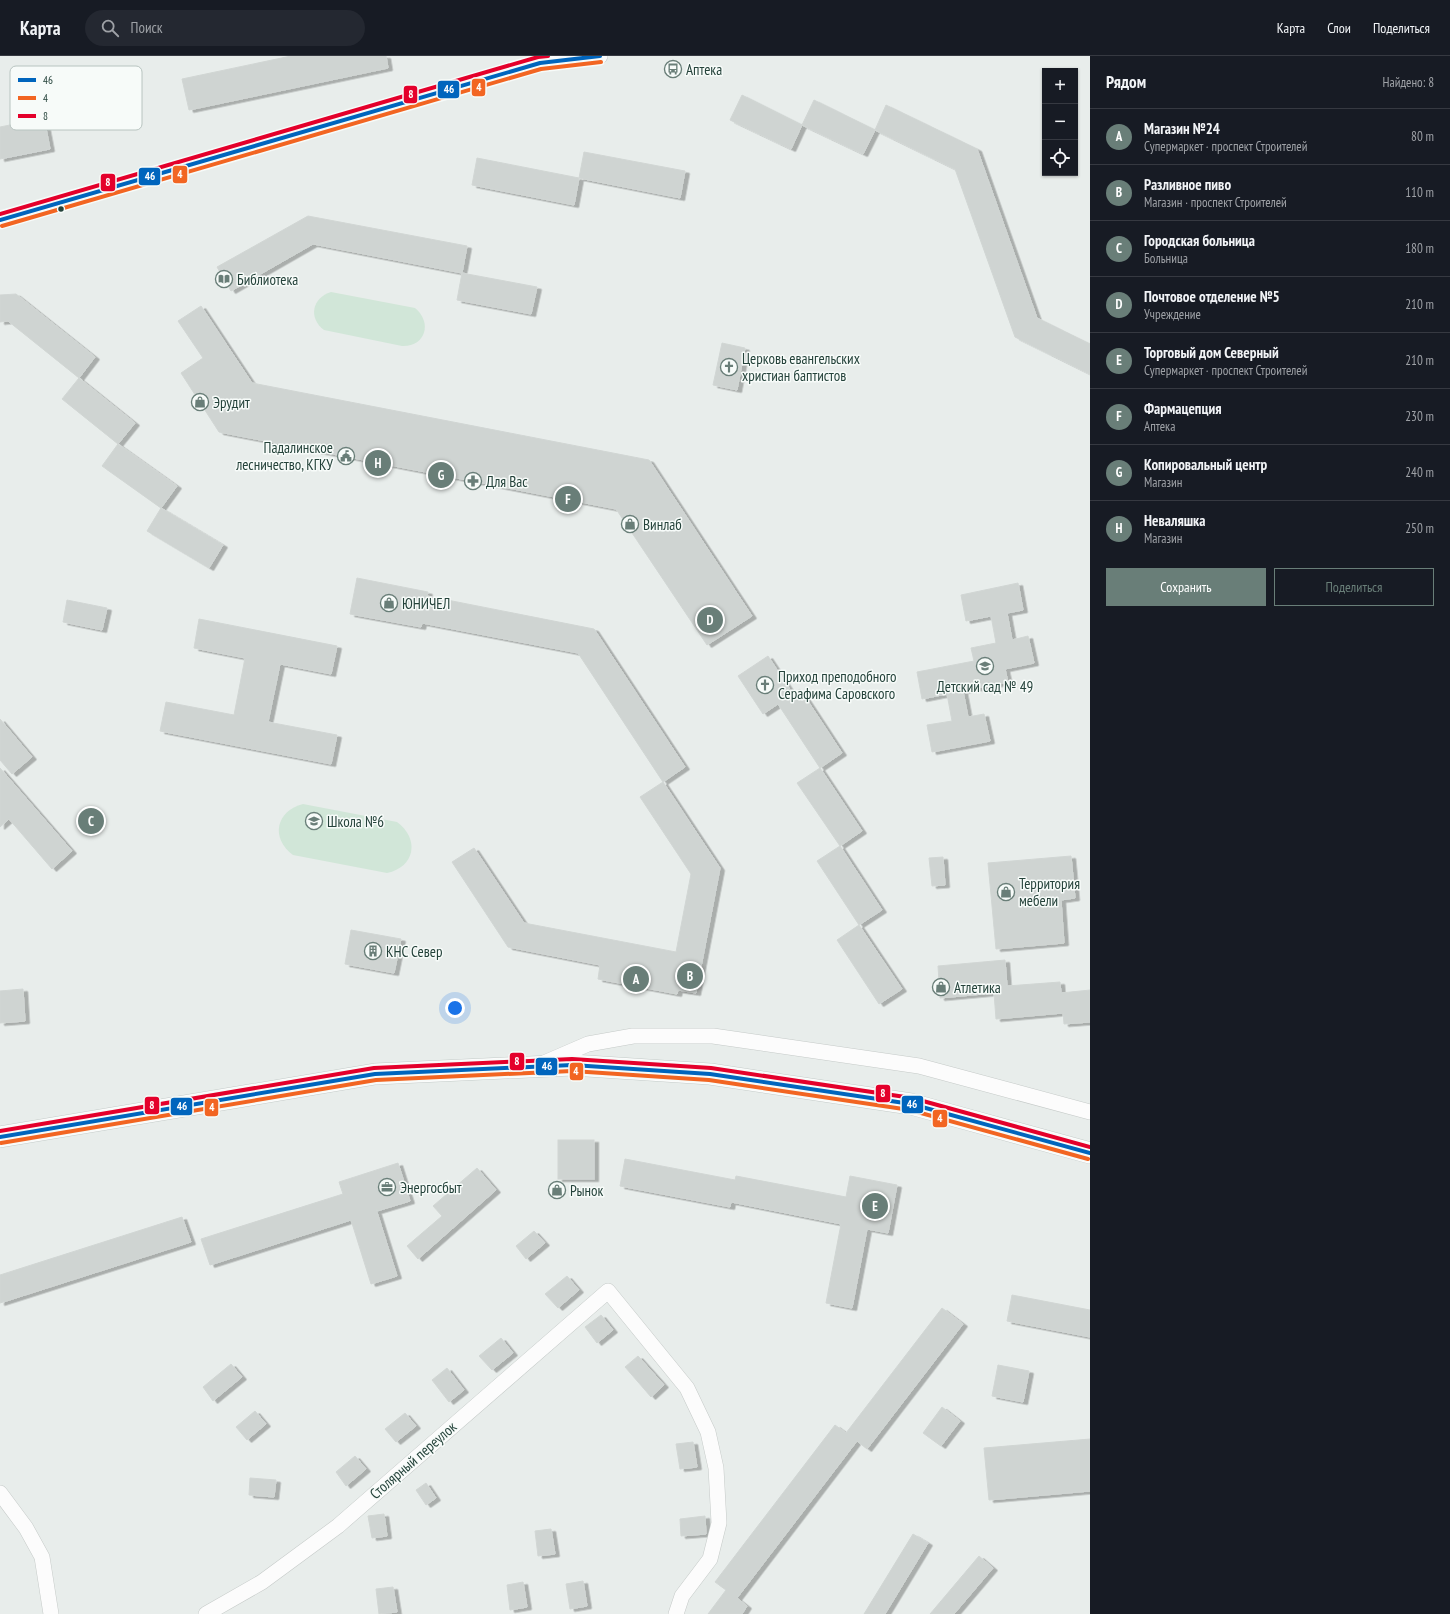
<!DOCTYPE html>
<html lang="ru">
<meta charset="utf-8">
<style>
:root{--surface:#171b24;--page:#242831;--text:#f1f3f6;--muted:#9ea1a6;--line:#363941;--accent:#697e78}
body{margin:0;font-family:"PT Sans Narrow",sans-serif;background:var(--page);color:var(--text)}
.controls{position:absolute;right:12px;top:12px;display:grid;overflow:hidden;border-radius:0px;box-shadow:0 1px 3px #0004}
.controls button{width:36px;height:36px;display:grid;place-items:center;padding:0;border:0;border-bottom:1px solid var(--line);background:var(--surface);color:var(--text);font:20px sans-serif}
.you{position:absolute;left:455px;top:952px;width:14px;height:14px;margin:-10px;border:3px solid #fff;border-radius:50%;background:#1a73e8;box-shadow:0 0 0 6px #1a73e833}
.badge{display:grid;place-items:center;width:26px;height:26px;border-radius:50%;background:var(--accent);color:#fff;font-size:13px;font-weight:700}
.pin{position:absolute;translate:-50% -50%;border:2px solid #fff;box-shadow:0 1px 4px #0006}
.list{margin:0;padding:0;list-style:none}
h2{display:flex;justify-content:space-between;align-items:center;height:52px;margin:0;padding:0 16px;font-size:17px}
h2 small{font-size:13px;font-weight:400;color:var(--muted)}
.list li{display:grid;grid-template-columns:26px 1fr auto;gap:12px;align-items:center;box-sizing:border-box;height:56px;padding:0 16px;border-top:1px solid var(--line)}
.list b{display:block;font-size:15px;white-space:nowrap}
.list p{margin:0;font-size:13px;white-space:nowrap;color:var(--muted)}
.list em{font-size:13px;font-style:normal;color:var(--muted)}
.actions{display:flex;gap:8px;padding:12px 16px}
.actions a{flex:1;padding:9px 0;border:1px solid var(--accent);border-radius:0px;text-align:center;font-size:14px;color:var(--accent)}
.actions .main{background:var(--accent);color:#fff}
.icon{flex:none;width:22px;height:22px;fill:none;stroke:currentColor;stroke-width:2;stroke-linecap:round;stroke-linejoin:round}
.map{position:relative;flex:none;width:1090px;height:1558px;overflow:hidden}
header{display:flex;align-items:center;gap:24px;box-sizing:border-box;height:56px;padding:0 20px;background:var(--surface);border-bottom:1px solid var(--line)}
header strong{font-size:19px}
nav{display:flex;gap:22px;margin-inline-start:auto;font-size:14px}
.search{width:280px;height:36px;background:var(--page);display:flex;align-items:center;gap:10px;box-sizing:border-box;padding:0 14px;border-radius:22px;color:var(--muted);font-size:15px}
main{display:flex}
aside{flex:1;background:var(--surface)}
.map>svg:first-child{display:block}
.green{fill:#d1e6d8}
.building{fill:#cfd4d2;stroke:#d1d6d4;filter:url(#shadow)}
.lines{fill:none;stroke-linecap:round;stroke-linejoin:round}
.street-casing{stroke:#c5cac8;stroke-width:16}
.secondary-casing{stroke:#c3cbc8;stroke-width:22}
.street{stroke:#fcfcfc;stroke-width:15}
.secondary{stroke:#fcfcfc;stroke-width:21}
.bus-1-casing{stroke:#f7fbf9;stroke-width:7}
.bus-2-casing{stroke:#f7fbf9;stroke-width:7}
.bus-3-casing{stroke:#f7fbf9;stroke-width:7}
.bus-1{stroke:#0065bd;stroke-width:4}
.bus-2{stroke:#f26522;stroke-width:4}
.bus-3{stroke:#e4002b;stroke-width:4}
.bus-dot{fill:#24423a;stroke:#f7fbf9;stroke-width:1.5}
.labels{text-anchor:middle;dominant-baseline:central;stroke-width:3;stroke-linejoin:round;paint-order:stroke}
.poi-label{font-size:15px;fill:#24423a;stroke:#f7fbf9;text-anchor:start}
.street-label{font-size:15px;fill:#24423a;stroke:#f7fbf9}
.key{fill:#f7fbf9;stroke:#b8c4c0;stroke-width:1}
.key-label{font-size:11px;fill:#24423a}
.line-badge{stroke:#f7fbf9;stroke-width:1.5}
.badge-label{font-size:11px;text-anchor:middle;font-weight:bold;fill:#fff}
</style>
<header>
<strong>Карта</strong>
<div class="search"><svg class="icon" aria-label="search" viewBox="0 0 24 24"><circle cx="10" cy="10" r="6"/><path d="M15 15l6 6"/></svg>Поиск</div>
<nav><a>Карта</a><a>Слои</a><a>Поделиться</a></nav>
</header>
<main>
<div class="map">
<svg width="1090" height="1558" viewBox="0 0 1090 1558">
<defs>
<filter id="shadow"><feDropShadow dx="4.5" dy="2.5" stdDeviation="0" flood-color="#0004"/></filter>
</defs>
<rect width="100%" height="100%" fill="#e8edeb"/>
<!-- green -->
<g class="green">
<path d="M 331,236 L 415,252 C 433,267 425,291 402,290 L 324,274 C 308,262 312,242 331,236 Z"/>
<path d="M 303,748 L 397,766 C 420,783 415,811 387,817 L 293,799 C 270,782 276,755 303,748 Z"/>
</g>
<!-- building -->
<g class="building">
<polygon points="291,0 386,0 388,12 189,54 182,23"/>
<polygon points="742,39 802,69 791,93 730,64"/>
<polygon points="814,44 875,74 863,98 802,69"/>
<polygon points="886,49 977,93 1037,262 1090,288 1090,318 1015,281 955,113 875,74"/>
<polygon points="44,62 50,93 0,103 0,71"/>
<polygon points="584,96 685,115 680,142 579,122"/>
<polygon points="477,102 579,122 574,149 472,129"/>
<polygon points="308,160 467,190 462,217 313,188 231,235 217,211"/>
<polygon points="462,217 537,231 531,258 457,244"/>
<polygon points="16,238 95,301 79,322 8,265 0,266 0,239"/>
<polygon points="201,250 252,327 649,404 752,560 707,589 616,453 219,376 181,317 203,302 178,265"/>
<polygon points="722,287 745,292 737,334 713,329"/>
<polygon points="79,322 135,367 118,388 62,343"/>
<polygon points="118,388 177,430 161,452 102,410"/>
<polygon points="161,452 223,489 209,512 147,475"/>
<polygon points="357,522 428,536 427,540 594,573 685,711 663,726 578,597 422,567 421,571 350,558"/>
<polygon points="1018,527 1023,554 1007,557 1012,584 1028,580 1034,607 1005,613 1008,626 963,635 968,661 984,658 990,685 932,696 927,669 952,665 947,638 922,643 917,616 974,605 971,592 996,587 991,560 966,565 961,539"/>
<polygon points="67,544 107,552 102,574 63,566"/>
<polygon points="199,563 337,590 331,618 280,608 268,666 337,679 331,708 160,675 166,646 234,659 245,602 194,592"/>
<polygon points="768,600 793,638 800,633 842,697 820,712 778,648 763,658 738,620"/>
<polygon points="0,663 32,701 12,718 0,704"/>
<polygon points="0,712 72,795 52,813 9,763 0,771"/>
<polygon points="820,712 862,775 840,790 797,727"/>
<polygon points="663,726 720,812 696,937 678,934 677,938 598,923 600,909 508,891 452,806 474,792 524,867 676,896 691,818 640,741"/>
<polygon points="840,790 882,854 859,869 817,805"/>
<polygon points="1071,800 1075,842 1061,844 1064,887 996,893 988,807"/>
<polygon points="943,801 945,829 932,830 929,802"/>
<polygon points="859,869 902,933 879,948 837,884"/>
<polygon points="351,874 401,883 394,917 345,908"/>
<polygon points="1005,904 1007,930 1060,926 1061,937 1090,934 1090,966 1064,968 1063,957 996,963 994,937 940,942 938,910"/>
<polygon points="23,933 25,965 0,967 0,935"/>
<rect x="558" y="1084" width="36" height="39"/>
<polygon points="625,1103 735,1124 736,1120 846,1141 850,1120 897,1129 888,1177 867,1173 852,1252 826,1247 841,1168 731,1146 730,1151 620,1130"/>
<polygon points="398,1107 410,1145 377,1155 376,1153 397,1220 371,1228 351,1164 210,1209 201,1183 343,1138 339,1126"/>
<polygon points="477,1112 496,1134 418,1203 407,1190 442,1160 433,1150"/>
<polygon points="182,1161 191,1186 0,1247 0,1219"/>
<polygon points="534,1175 545,1187 526,1203 516,1190"/>
<polygon points="567,1220 579,1234 558,1252 545,1238"/>
<polygon points="1012,1239 1090,1254 1090,1281 1007,1265"/>
<polygon points="942,1252 963,1268 867,1393 857,1385 737,1542 747,1550 742,1558 708,1558 726,1534 715,1526 835,1369 846,1377"/>
<polygon points="601,1259 613,1274 597,1287 585,1271"/>
<polygon points="501,1282 513,1297 492,1314 479,1300"/>
<polygon points="638,1300 664,1329 651,1341 625,1311"/>
<polygon points="231,1308 242,1321 213,1345 203,1331"/>
<polygon points="998,1309 1029,1315 1023,1346 992,1340"/>
<polygon points="447,1312 464,1334 449,1346 432,1324"/>
<polygon points="942,1351 960,1365 941,1390 923,1377"/>
<polygon points="255,1355 266,1368 247,1384 236,1371"/>
<polygon points="405,1357 416,1370 396,1386 385,1373"/>
<polygon points="1090,1383 1090,1435 989,1444 984,1392"/>
<polygon points="693,1386 697,1411 680,1413 676,1388"/>
<polygon points="355,1400 366,1413 346,1430 336,1416"/>
<polygon points="250,1422 276,1424 274,1441 249,1439"/>
<polygon points="426,1427 436,1442 426,1449 416,1434"/>
<polygon points="384,1458 387,1480 372,1482 368,1460"/>
<polygon points="705,1460 706,1478 681,1480 680,1463"/>
<polygon points="551,1473 555,1498 538,1500 535,1475"/>
<polygon points="913,1478 928,1487 885,1558 864,1558"/>
<polygon points="979,1500 993,1512 954,1558 930,1558"/>
<polygon points="583,1525 587,1550 570,1553 566,1528"/>
<polygon points="523,1526 527,1551 510,1554 507,1529"/>
<polygon points="393,1531 397,1556 379,1558 376,1533"/>
</g>
<g class="lines">
<!-- street casing -->
<g class="street-casing">
<g id="street">
<polyline points="0,164 540,7 600,0"/>
<polyline points="544,1007 588,988 633,980 713,980 919,1010 1090,1056"/>
<polyline points="0,1437 26,1472 42,1501 51,1558"/>
<polyline points="206,1558 262,1526 338,1470 608,1235 687,1332 708,1376 716,1412 719,1467 710,1503 682,1540 676,1558"/>
</g>
</g>
<!-- secondary casing -->
<g class="secondary-casing">
<polyline id="secondary" points="0,1081 375,1018 572,1009 710,1018 911,1048 1090,1097"/>
</g>
<!-- street -->
<use href="#street" class="street"/>
<!-- secondary -->
<use href="#secondary" class="secondary"/>
<!-- bus-1 casing -->
<g class="bus-1-casing">
<g id="bus-1">
<polyline points="0,164 540,7 600,0"/>
<polyline points="0,1081 375,1018 572,1009 710,1018 911,1048 1090,1097"/>
</g>
</g>
<!-- bus-2 casing -->
<g class="bus-2-casing">
<g id="bus-2">
<polyline points="2,170 541,13 601,6"/>
<polyline points="1,1087 376,1024 572,1015 709,1024 910,1054 1088,1103"/>
</g>
</g>
<!-- bus-3 casing -->
<g class="bus-3-casing">
<g id="bus-3">
<polyline points="0,158 538,1 548,0"/>
<polyline points="0,1075 374,1012 572,1003 711,1012 912,1042 1090,1091"/>
</g>
</g>
<!-- bus-1 -->
<use href="#bus-1" class="bus-1"/>
<!-- bus-2 -->
<use href="#bus-2" class="bus-2"/>
<!-- bus-3 -->
<use href="#bus-3" class="bus-3"/>
</g>
<!-- icons -->
<defs>
<g id="bus-ring" transform="scale(0.9)"><circle r="9.5" fill="#f7fbf9" stroke="#697e78" stroke-width="1.5"/><path d="M-5-6H5V4H4V6H2V4H-2V6H-4V4H-5ZM-3.5-4V0h7V-4ZM-3.5 1.2v1.5H-2V1.2ZM2 1.2v1.5H3.5V1.2Z" fill="#697e78"/></g>
<g id="library-ring" transform="scale(0.9)"><circle r="9.5" fill="#f7fbf9" stroke="#697e78" stroke-width="1.5"/><path d="M-6-4Q-3-5.5-.7-3.5V5Q-3 3-6 4ZM6-4Q3-5.5 .7-3.5V5Q3 3 6 4Z" fill="#697e78"/></g>
<g id="church-ring" transform="scale(0.9)"><circle r="9.5" fill="#f7fbf9" stroke="#697e78" stroke-width="1.5"/><path d="M-1.2-6h2.4v3.5h3.3v2.4h-3.3V6h-2.4V-.1h-3.3v-2.4h3.3Z" fill="#697e78"/></g>
<g id="shop-ring" transform="scale(0.9)"><circle r="9.5" fill="#f7fbf9" stroke="#697e78" stroke-width="1.5"/><path d="M-5-2.5h2.3a2.7 3.5 0 0 1 5.4 0H5L5.5 6h-11ZM-1.5-2.5h3a1.5 2.3 0 0 0-3 0Z" fill="#697e78"/></g>
<g id="civic-ring" transform="scale(0.9)"><circle r="9.5" fill="#f7fbf9" stroke="#697e78" stroke-width="1.5"/><path d="M-.6-6.5H3V-4.5H.6V-3L4-1V1h2V6H-6V1h2V-1L-.6-3ZM-1.2 2.5V6h2.4V2.5Z" fill="#697e78"/></g>
<g id="pharmacy-ring" transform="scale(0.9)"><circle r="9.5" fill="#f7fbf9" stroke="#697e78" stroke-width="1.5"/><path d="M-2-6h4v4h4v4h-4v4h-4v-4h-4v-4h4Z" fill="#697e78"/></g>
<g id="school-ring" transform="scale(0.9)"><circle r="9.5" fill="#f7fbf9" stroke="#697e78" stroke-width="1.5"/><path d="M0-5L7-2L0 1L-7-2ZM-4 1L0 2.5L4 1V4Q0 6-4 4Z" fill="#697e78"/></g>
<g id="building-ring" transform="scale(0.9)"><circle r="9.5" fill="#f7fbf9" stroke="#697e78" stroke-width="1.5"/><path d="M-4-6H4V6H1V3H-1V6H-4ZM-2.5-4.3h1.7v1.8h-1.7ZM.8-4.3h1.7v1.8H.8ZM-2.5-1h1.7V.8h-1.7ZM.8-1h1.7V.8H.8Z" fill="#697e78"/></g>
<g id="office-ring" transform="scale(0.9)"><circle r="9.5" fill="#f7fbf9" stroke="#697e78" stroke-width="1.5"/><path d="M-6-3h4V-5.5h4V-3h4V5H-6ZM-1-4.5V-3h2v-1.5ZM-6 0V1H6V0Z" fill="#697e78"/></g>
</defs>
<g fill-rule="evenodd">
<use href="#bus-ring" x="673" y="13"/>
<use href="#library-ring" x="224" y="223"/>
<use href="#church-ring" x="729" y="311"/>
<use href="#shop-ring" x="200" y="346"/>
<use href="#civic-ring" x="346" y="400"/>
<use href="#pharmacy-ring" x="473" y="425"/>
<use href="#shop-ring" x="630" y="468"/>
<use href="#shop-ring" x="389" y="547"/>
<use href="#school-ring" x="985" y="610"/>
<use href="#church-ring" x="765" y="629"/>
<use href="#school-ring" x="314" y="765"/>
<use href="#shop-ring" x="1006" y="836"/>
<use href="#building-ring" x="373" y="895"/>
<use href="#shop-ring" x="941" y="931"/>
<use href="#office-ring" x="387" y="1131"/>
<use href="#shop-ring" x="557" y="1134"/>
</g>
<!-- markers -->
<circle class="bus-dot" cx="61" cy="153" r="3.5"/>
<g class="labels">
<!-- poi labels -->
<g class="poi-label">
<text x="686" y="13">Аптека</text>
<text x="237" y="223">Библиотека</text>
<text x="742" y="302">Церковь евангельских<tspan x="742" dy="17">христиан баптистов</tspan></text>
<text x="213" y="346">Эрудит</text>
<text x="333" y="391" text-anchor="end">Падалинское<tspan x="333" dy="17">лесничество, КГКУ</tspan></text>
<text x="486" y="425">Для Вас</text>
<text x="643" y="468">Винлаб</text>
<text x="402" y="547">ЮНИЧЕЛ</text>
<text x="778" y="620">Приход преподобного<tspan x="778" dy="17">Серафима Саровского</tspan></text>
<text x="985" y="630" text-anchor="middle">Детский сад № 49</text>
<text x="327" y="765">Школа №6</text>
<text x="1019" y="827">Территория<tspan x="1019" dy="17">мебели</tspan></text>
<text x="386" y="895">КНС Север</text>
<text x="954" y="931">Атлетика</text>
<text x="400" y="1131">Энергосбыт</text>
<text x="570" y="1134">Рынок</text>
</g>
<!-- street labels -->
<g class="street-label">
<text transform="translate(413 1404) rotate(-41)">Столярный переулок</text>
</g>
</g>
<!-- legend -->
<rect x="10" y="10" width="132" height="64" rx="6" class="key"/>
<rect x="18" y="22" width="18" height="4" fill="#0065bd"/>
<rect x="18" y="40" width="18" height="4" fill="#f26522"/>
<rect x="18" y="58" width="18" height="4" fill="#e4002b"/>
<g class="key-label">
<text x="43" y="28">46</text>
<text x="43" y="46">4</text>
<text x="43" y="64">8</text>
</g>
<g class="line-badge">
<rect x="471" y="22" width="15" height="19" rx="4" fill="#f26522"/>
<rect x="437" y="24" width="23" height="19" rx="4" fill="#0065bd"/>
<rect x="403" y="29" width="15" height="19" rx="4" fill="#e4002b"/>
<rect x="172" y="109" width="16" height="19" rx="4" fill="#f26522"/>
<rect x="138" y="111" width="23" height="19" rx="4" fill="#0065bd"/>
<rect x="100" y="117" width="16" height="19" rx="4" fill="#e4002b"/>
<rect x="509" y="996" width="16" height="19" rx="4" fill="#e4002b"/>
<rect x="535" y="1001" width="23" height="19" rx="4" fill="#0065bd"/>
<rect x="569" y="1006" width="15" height="19" rx="4" fill="#f26522"/>
<rect x="875" y="1028" width="16" height="19" rx="4" fill="#e4002b"/>
<rect x="901" y="1039" width="23" height="19" rx="4" fill="#0065bd"/>
<rect x="144" y="1040" width="16" height="19" rx="4" fill="#e4002b"/>
<rect x="170" y="1041" width="23" height="19" rx="4" fill="#0065bd"/>
<rect x="204" y="1042" width="15" height="19" rx="4" fill="#f26522"/>
<rect x="932" y="1053" width="16" height="19" rx="4" fill="#f26522"/>
</g>
<g class="badge-label">
<text x="479" y="35">4</text>
<text x="449" y="37">46</text>
<text x="411" y="42">8</text>
<text x="180" y="122">4</text>
<text x="150" y="124">46</text>
<text x="108" y="130">8</text>
<text x="517" y="1009">8</text>
<text x="547" y="1014">46</text>
<text x="576" y="1019">4</text>
<text x="883" y="1041">8</text>
<text x="912" y="1052">46</text>
<text x="152" y="1053">8</text>
<text x="182" y="1054">46</text>
<text x="212" y="1055">4</text>
<text x="940" y="1066">4</text>
</g>
</svg>
<div class="controls">
<button>+</button>
<button>−</button>
<button><svg class="icon" aria-label="locate" viewBox="0 0 24 24"><circle cx="12" cy="12" r="6"/><path d="M12 2v4M12 18v4M2 12h4M18 12h4"/></svg></button>
</div>
<div class="you"></div>
<div class="pin badge" style="left:636px;top:923px">A</div>
<div class="pin badge" style="left:690px;top:920px">B</div>
<div class="pin badge" style="left:91px;top:765px">C</div>
<div class="pin badge" style="left:710px;top:564px">D</div>
<div class="pin badge" style="left:875px;top:1150px">E</div>
<div class="pin badge" style="left:568px;top:443px">F</div>
<div class="pin badge" style="left:441px;top:419px">G</div>
<div class="pin badge" style="left:378px;top:407px">H</div>
</div>
<aside>
<h2>Рядом<small>Найдено: 8</small></h2>
<ul class="list">
<li><span class="badge">A</span><div><b>Магазин №24</b><p>Супермаркет · проспект Строителей</p></div><em>80 m</em></li>
<li><span class="badge">B</span><div><b>Разливное пиво</b><p>Магазин · проспект Строителей</p></div><em>110 m</em></li>
<li><span class="badge">C</span><div><b>Городская больница</b><p>Больница</p></div><em>180 m</em></li>
<li><span class="badge">D</span><div><b>Почтовое отделение №5</b><p>Учреждение</p></div><em>210 m</em></li>
<li><span class="badge">E</span><div><b>Торговый дом Северный</b><p>Супермаркет · проспект Строителей</p></div><em>210 m</em></li>
<li><span class="badge">F</span><div><b>Фармацепция</b><p>Аптека</p></div><em>230 m</em></li>
<li><span class="badge">G</span><div><b>Копировальный центр</b><p>Магазин</p></div><em>240 m</em></li>
<li><span class="badge">H</span><div><b>Неваляшка</b><p>Магазин</p></div><em>250 m</em></li>
</ul>
<div class="actions"><a class="main">Сохранить</a><a>Поделиться</a></div>
</aside>
</main>
